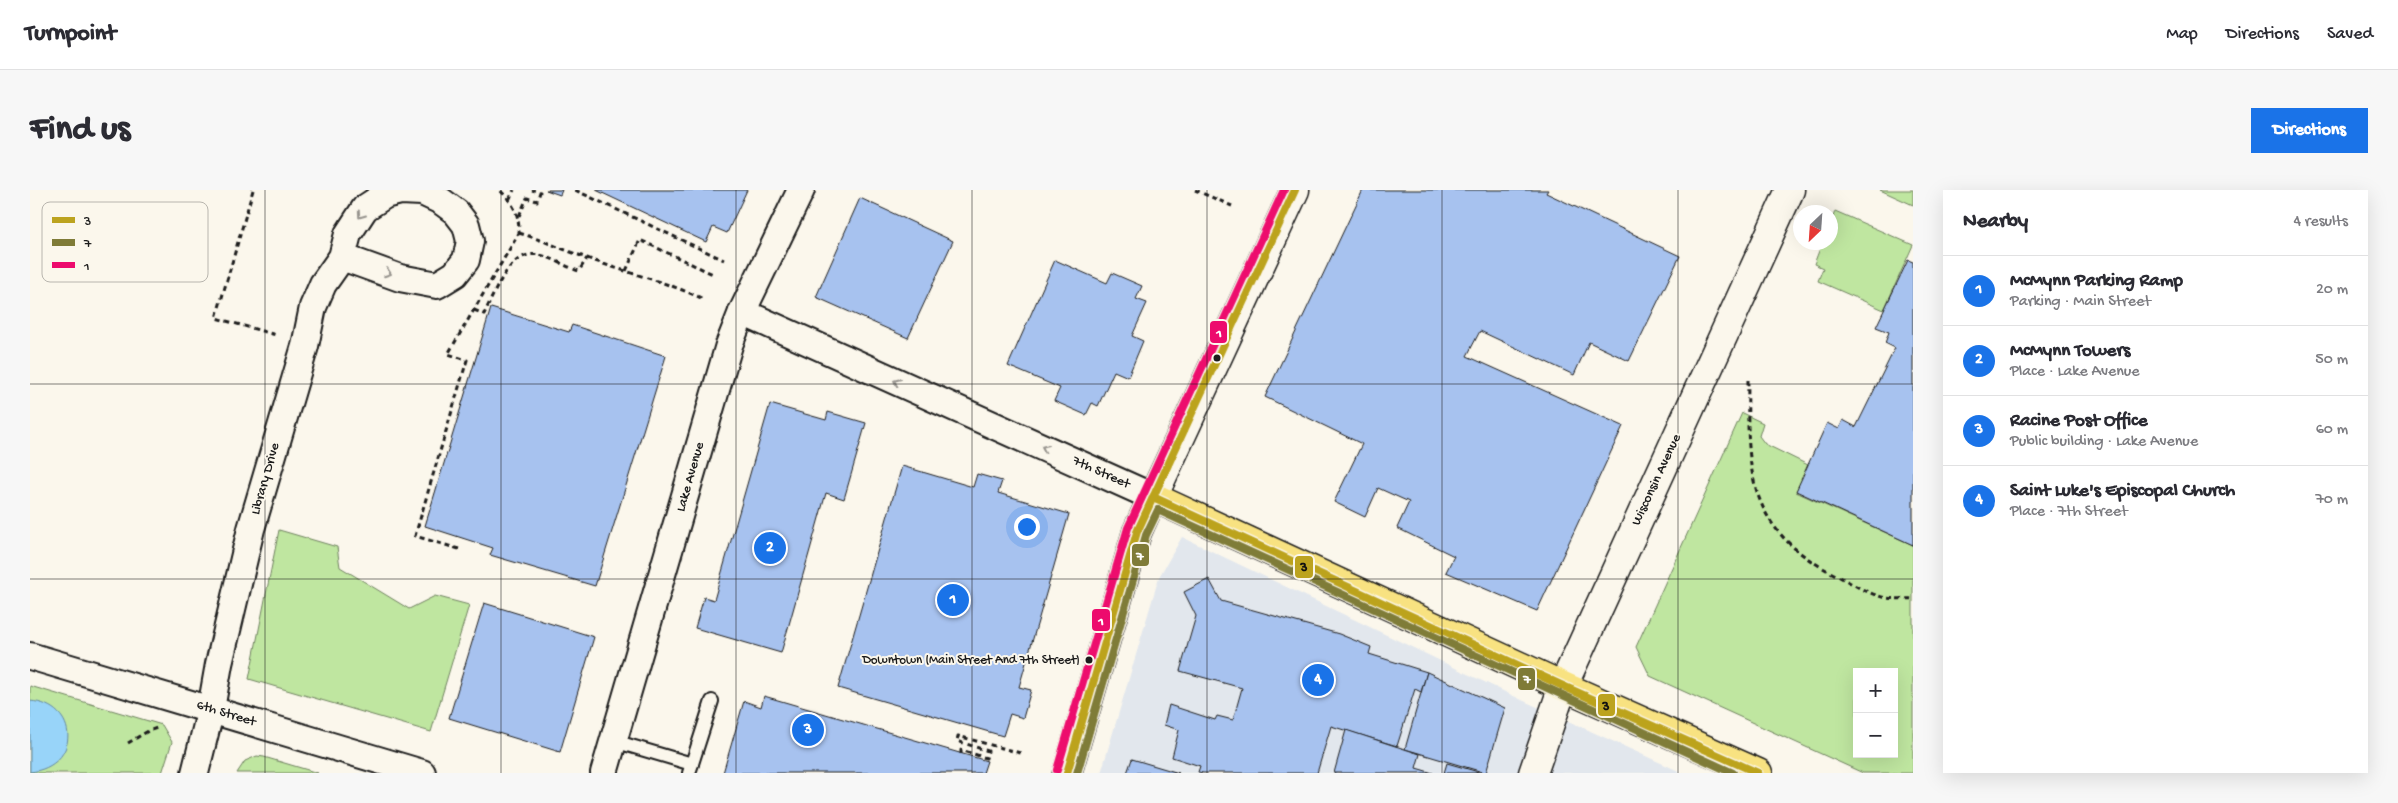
<!DOCTYPE html>
<meta charset="utf-8">
<style>
:root{--surface:#fff;--page:#f7f7f7;--text:#2b2b33;--muted:#7c7c81;--line:#e1e1e2;--accent:#1a73e8}
body{margin:0;font-family:"Gochi Hand",sans-serif;background:var(--page);color:var(--text)}
.controls{position:absolute;right:15px;bottom:15px;display:grid;overflow:hidden;border-radius:0px;box-shadow:0 5px 20px #0002}
.controls button{width:45px;height:45px;display:grid;place-items:center;padding:0;border:0;border-bottom:1px solid var(--line);background:var(--surface);color:var(--text);font:25px sans-serif}
.compass{position:absolute;left:1763px;top:15px;width:45px;height:45px;border-radius:50%;background:var(--surface);box-shadow:0 5px 20px #0002;rotate:205deg}
.you{position:absolute;left:996px;top:336px;width:18px;height:18px;margin:-12px;border:4px solid #fff;border-radius:50%;background:#1a73e8;box-shadow:0 0 0 8px #1a73e833}
.badge{display:grid;place-items:center;width:32px;height:32px;border-radius:50%;background:var(--accent);color:#fff;font-size:16px;font-weight:700}
.pin{position:absolute;translate:-50% -50%;border:2px solid #fff;box-shadow:0 1px 5px #0006}
.list{margin:0;padding:0;list-style:none}
h2{display:flex;justify-content:space-between;align-items:center;height:65px;margin:0;padding:0 20px;font-size:21px}
h2 small{font-size:16px;font-weight:400;color:var(--muted)}
.list li{display:grid;grid-template-columns:32px 1fr auto;gap:15px;align-items:center;box-sizing:border-box;height:70px;padding:0 20px;border-top:1px solid var(--line)}
.list b{display:block;font-size:19px;white-space:nowrap}
.list p{margin:0;font-size:16px;white-space:nowrap;color:var(--muted)}
.list em{font-size:16px;font-style:normal;color:var(--muted)}
.map{position:relative;flex:none;width:1883px;height:583px;overflow:hidden;border-radius:0px}
header{display:flex;align-items:center;gap:30px;box-sizing:border-box;height:70px;padding:0 25px;background:var(--surface);border-bottom:1px solid var(--line)}
header strong{font-size:24px}
nav{display:flex;gap:28px;margin-inline-start:auto;font-size:18px}
.intro{display:flex;align-items:center;justify-content:space-between;box-sizing:border-box;height:120px;padding:0 30px}
h1{margin:0;font-size:35px}
.button{padding:12px 22px;border-radius:0px;background:var(--accent);color:#fff;font-size:18px;font-weight:700}
main{display:flex;gap:30px;padding:0 30px}
aside{flex:1;background:var(--surface);border-radius:0px;box-shadow:0 5px 20px #0002}
.map>svg:first-child{display:block}
.built{fill:#e2e7ed}
.green{fill:#bfe6a0;stroke:#6e815e;fill-rule:evenodd}
.water{fill:#98d4f9;stroke:#668aa1}
.building{fill:#a7c2ef;stroke:#1c1c1c}
.lines{fill:none;stroke-linecap:round;stroke-linejoin:round}
.lane-casing{stroke:#1c1c1c;stroke-width:16}
.street-casing{stroke:#1c1c1c;stroke-width:30}
.secondary-casing{stroke:#1c1c1c;stroke-width:31}
.primary-casing{stroke:#1c1c1c;stroke-width:31}
.path{stroke:#1c1c1c;stroke-width:3;stroke-dasharray:5 4;stroke-linecap:butt}
.lane{stroke:#fbf7ec;stroke-width:12}
.street{stroke:#fbf7ec;stroke-width:26}
.secondary{stroke:#fbf7ec;stroke-width:28}
.primary{stroke:#f8e281;stroke-width:28}
.bus-1-casing{stroke:#fbf7ec;stroke-width:11}
.bus-2-casing{stroke:#fbf7ec;stroke-width:11}
.bus-3-casing{stroke:#fbf7ec;stroke-width:11}
.bus-1{stroke:#bca31f;stroke-width:8}
.bus-2{stroke:#7f7b37;stroke-width:8}
.bus-3{stroke:#ed0b6d;stroke-width:8}
.oneway{stroke:#97948e}
.grid{fill:none;stroke:#1c1c1c;stroke-width:1;stroke-opacity:0.55}
.bus-dot{fill:#1c1c1c;stroke:#fbf7ec;stroke-width:2}
.labels{text-anchor:middle;dominant-baseline:central;stroke-width:4;stroke-linejoin:round;paint-order:stroke}
.bus-label{font-size:13px;fill:#1c1c1c;stroke:#fbf7ec;text-anchor:end}
.street-label{font-size:14px;fill:#1c1c1c;stroke:#fbf7ec}
.key{fill:#fbf7ec;stroke:#b8b5ae;stroke-width:1}
.key-label{font-size:14px;fill:#1c1c1c}
.line-badge{stroke:#fbf7ec;stroke-width:2}
.badge-label{font-size:14px;text-anchor:middle;font-weight:bold;fill:#fff}
.pale-badge-label{font-size:14px;text-anchor:middle;font-weight:bold;fill:#111}
</style>
<header>
<strong>Turnpoint</strong>
<nav><a>Map</a><a>Directions</a><a>Saved</a></nav>
</header>
<div class="intro"><h1>Find us</h1><a class="button">Directions</a></div>
<main>
<div class="map">
<svg width="1883" height="583" viewBox="0 0 1883 583">
<rect width="100%" height="100%" fill="#fbf7ec"/>
<filter id="ink" filterUnits="userSpaceOnUse"><feTurbulence type="fractalNoise" baseFrequency=".02" numOctaves="2"/><feDisplacementMap in="SourceGraphic" scale="10" xChannelSelector="R" yChannelSelector="G"/><feConvolveMatrix kernelMatrix="1 2 1 2 8 2 1 2 1" color-interpolation-filters="sRGB"/></filter>
<g filter="url(#ink)">
<!-- built -->
<polygon class="built" points="1152,347 1494,511 1653,583 1071,583 1129,387"/>
<!-- green -->
<g class="green">
<polygon points="1850,0 1883,0 1883,15"/>
<polygon points="1805,21 1883,55 1854,120 1788,91 1793,78 1784,74 1792,53 1800,52 1801,33"/>
<path d="M 1712,223 L 1733,233 L 1729,246 L 1735,254 L 1778,275 L 1766,302 L 1883,355 L 1883,583 L 1833,583 L 1620,486 L 1606,457 ZM 1827,482 L 1864,482 L 1864,564 L 1827,564 Z"/>
<polygon points="249,340 307,357 310,377 379,419 405,406 439,415 401,542 219,489"/>
<polygon points="0,496 132,535 142,552 132,583 0,583"/>
<polygon points="227,566 234,567 288,583 207,583 215,571"/>
</g>
<!-- water -->
<path class="water" d="M 0,511 C 50,515 51,576 0,582 Z"/>
<!-- building -->
<g class="building">
<polygon points="516,0 532,0 530,5"/>
<polygon points="566,0 717,0 697,43 683,37 676,52"/>
<polygon points="1333,0 1518,0 1516,3 1650,66 1599,171 1559,152 1544,185 1450,141 1437,166 1593,236 1507,421 1416,382 1424,366 1367,338 1379,312 1348,298 1335,327 1304,312 1332,254 1235,207"/>
<polygon points="830,8 923,51 878,148 786,107"/>
<polygon points="1025,70 1077,93 1082,83 1112,96 1106,109 1117,113 1102,146 1113,151 1098,187 1084,181 1068,216 1062,213 1056,225 1024,211 1030,198 978,176"/>
<polygon points="1878,70 1883,72 1883,355 1766,301 1797,233 1809,239 1813,230 1826,237 1865,158 1855,153 1859,142 1846,137"/>
<polygon points="461,118 539,142 542,135 636,166 565,396 460,365 463,358 395,336"/>
<polygon points="740,214 796,230 798,222 836,233 814,309 796,303 751,463 665,438 674,407 684,410"/>
<polygon points="872,276 943,297 947,284 972,291 968,303 1039,324 989,497 1001,500 993,528 980,524 973,546 808,498"/>
<polygon points="1179,389 1191,411 1309,444 1341,457 1339,464 1397,482 1391,502 1385,499 1367,556 1301,536 1287,583 1173,583 1168,582 1170,576 1142,567 1149,540 1134,535 1139,515 1185,530 1187,526 1203,530 1212,498 1150,481 1166,426 1154,402"/>
<polygon points="454,413 564,447 530,562 419,528"/>
<polygon points="1397,482 1475,518 1456,583 1375,559"/>
<polygon points="734,506 957,571 953,583 693,583 714,511 731,517"/>
<polygon points="1316,540 1390,564 1386,578 1403,583 1304,583"/>
<polygon points="1102,569 1149,583 1097,583"/>
<polygon points="1417,573 1452,583 1414,583"/>
</g>
<g class="lines">
<!-- lane casing -->
<g class="lane-casing">
<g id="lane">
<polyline points="584,551 662,574"/>
<polyline points="659,583 682,511"/>
</g>
</g>
<!-- street casing -->
<g class="street-casing">
<g id="street">
<polyline points="712,122 1123,307"/>
<polyline points="0,466 392,583"/>
<polyline points="165,583 181,519 189,474 221,339 275,156 283,117 293,94 312,67 318,44 335,18 355,5 371,1 392,2 411,11 426,22 436,35 440,51 436,70 425,84 407,95 370,88 312,67"/>
<polyline points="574,583 699,155 712,122 771,0"/>
</g>
</g>
<!-- secondary casing -->
<g class="secondary-casing">
<g id="secondary">
<polyline points="1123,307 1265,0"/>
<polyline points="1503,583 1533,496 1760,0"/>
</g>
</g>
<!-- primary casing -->
<g class="primary-casing">
<polyline id="primary" points="1037,583 1107,342 1123,307 1533,496 1728,583"/>
</g>
<!-- path -->
<g class="path">
<polyline points="223,0 186,128 246,145"/>
<polyline points="545,0 694,70"/>
<polyline points="1165,0 1202,16"/>
<polyline points="479,10 484,0"/>
<polyline points="489,26 497,8 507,11 510,2 502,0"/>
<path d="M 489,43 C 513,50 534,60 557,68 C 596,83 636,91 673,109"/>
<polyline points="596,81 610,50 685,85"/>
<path d="M 444,120 L 454,124 C 465,103 479,59 509,65 C 522,67 536,77 549,81 L 557,68"/>
<path d="M 1718,190 C 1717,281 1716,341 1808,386 C 1821,393 1835,402 1849,406 C 1859,410 1872,408 1883,409"/>
<path d="M 429,359 L 385,346 L 437,170 L 418,164 L 489,43 C 489,23 484,15 470,0"/>
<polyline points="98,553 118,541 130,537"/>
<polyline points="931,564 931,560 956,568 958,561 927,551 928,546 994,564"/>
</g>
<!-- lane -->
<use href="#lane" class="lane"/>
<!-- street -->
<use href="#street" class="street"/>
<!-- secondary -->
<use href="#secondary" class="secondary"/>
<!-- primary -->
<use href="#primary" class="primary"/>
<!-- bus-1 casing -->
<g class="bus-1-casing">
<g id="bus-1">
<polyline points="1123,307 1533,496 1728,583"/>
<polyline points="1037,583 1107,342 1265,0"/>
</g>
</g>
<!-- bus-2 casing -->
<g class="bus-2-casing">
<polyline id="bus-2" points="1047,583 1116,345 1128,320 1703,583"/>
</g>
<!-- bus-3 casing -->
<g class="bus-3-casing">
<polyline id="bus-3" points="1027,580 1098,338 1254,0"/>
</g>
<!-- bus-1 -->
<use href="#bus-1" class="bus-1"/>
<!-- bus-2 -->
<use href="#bus-2" class="bus-2"/>
<!-- bus-3 -->
<use href="#bus-3" class="bus-3"/>
</g>
<!-- one-way arrows -->
<defs><path id="oneway-chevron" d="M-2-3.5L2.5 0L-2 3.5" fill="none" stroke-width="1.6" stroke-linecap="round" stroke-linejoin="round" transform="scale(1.25)"/></defs>
<g class="oneway">
<use href="#oneway-chevron" transform="translate(331 25) rotate(125)"/>
<use href="#oneway-chevron" transform="translate(358 83) rotate(20)"/>
<use href="#oneway-chevron" transform="translate(867 192) rotate(-156)"/>
<use href="#oneway-chevron" transform="translate(1015 258) rotate(-156)"/>
</g>
</g>
<!-- grid -->
<path class="grid" d="M 235,0 L 235,583M 471,0 L 471,583M 706,0 L 706,583M 942,0 L 942,583M 1177,0 L 1177,583M 1412,0 L 1412,583M 1648,0 L 1648,583M 0,194 L 1883,194M 0,389 L 1883,389"/>
<!-- markers -->
<g class="bus-dot">
<circle cx="1187" cy="168" r="4.5"/>
<circle cx="1059" cy="470" r="4.5"/>
</g>
<g class="labels">
<!-- bus labels -->
<g class="bus-label">
<text x="1050" y="470">Downtown (Main Street And 7th Street)</text>
</g>
<!-- street labels -->
<g class="street-label">
<text transform="translate(1071 283) rotate(24)">7th Street</text>
<text transform="translate(661 287) rotate(-74)">Lake Avenue</text>
<text transform="translate(236 289) rotate(-74)">Library Drive</text>
<text transform="translate(1627 290) rotate(-65)">Wisconsin Avenue</text>
<text transform="translate(196 524) rotate(17)">6th Street</text>
</g>
</g>
<!-- legend -->
<rect x="12" y="12" width="166" height="80" rx="8" class="key"/>
<rect x="22" y="27" width="23" height="6" fill="#bca31f"/>
<rect x="22" y="49" width="23" height="7" fill="#7f7b37"/>
<rect x="22" y="72" width="23" height="6" fill="#ed0b6d"/>
<g class="key-label">
<text x="54" y="35">3</text>
<text x="54" y="57">7</text>
<text x="54" y="80">1</text>
</g>
<g class="line-badge">
<rect x="1179" y="130" width="19" height="24" rx="5" fill="#ed0b6d"/>
<rect x="1101" y="353" width="19" height="24" rx="5" fill="#7f7b37"/>
<rect x="1264" y="365" width="20" height="24" rx="5" fill="#bca31f"/>
<rect x="1061" y="418" width="20" height="24" rx="5" fill="#ed0b6d"/>
<rect x="1487" y="477" width="19" height="24" rx="5" fill="#7f7b37"/>
<rect x="1567" y="503" width="19" height="24" rx="5" fill="#bca31f"/>
</g>
<g class="badge-label">
<text x="1189" y="147">1</text>
<text x="1110" y="370">7</text>
<text x="1071" y="435">1</text>
<text x="1497" y="493">7</text>
</g>
<g class="pale-badge-label">
<text x="1274" y="381">3</text>
<text x="1576" y="520">3</text>
</g>
</svg>
<div class="controls">
<button>+</button>
<button>−</button>
</div>
<svg class="compass" viewBox="-18 -18 36 36"><path d="M0-13l5 13h-10z" fill="#e53935"/><path d="M0 13l5-13h-10z" fill="#7c7c81"/></svg>
<div class="you"></div>
<div class="pin badge" style="left:923px;top:410px">1</div>
<div class="pin badge" style="left:740px;top:358px">2</div>
<div class="pin badge" style="left:778px;top:540px">3</div>
<div class="pin badge" style="left:1288px;top:490px">4</div>
</div>
<aside>
<h2>Nearby<small>4 results</small></h2>
<ul class="list">
<li><span class="badge">1</span><div><b>McMynn Parking Ramp</b><p>Parking · Main Street</p></div><em>20 m</em></li>
<li><span class="badge">2</span><div><b>McMynn Towers</b><p>Place · Lake Avenue</p></div><em>50 m</em></li>
<li><span class="badge">3</span><div><b>Racine Post Office</b><p>Public building · Lake Avenue</p></div><em>60 m</em></li>
<li><span class="badge">4</span><div><b>Saint Luke's Episcopal Church</b><p>Place · 7th Street</p></div><em>70 m</em></li>
</ul>
</aside>
</main>
